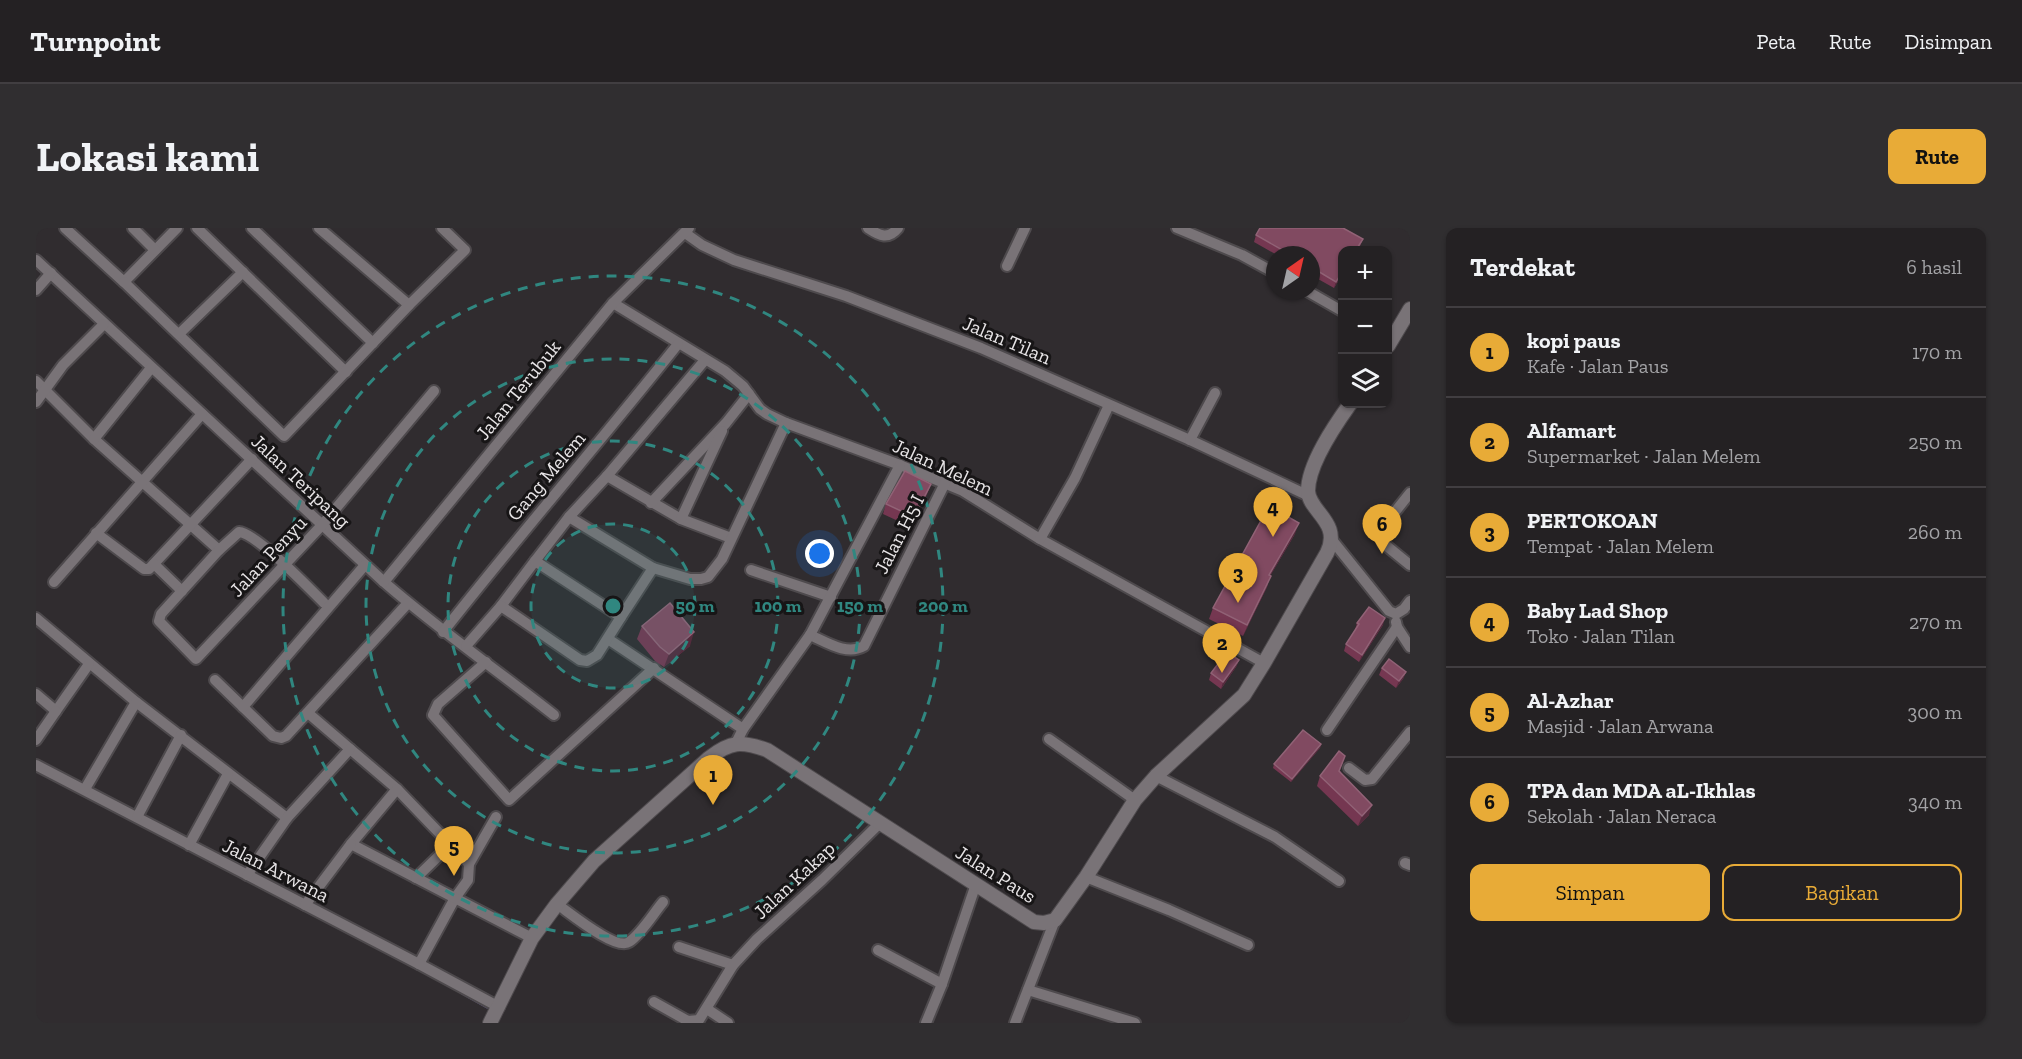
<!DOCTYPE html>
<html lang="id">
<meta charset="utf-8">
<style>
:root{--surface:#242123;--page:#302e30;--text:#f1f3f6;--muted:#a3a3a6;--line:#413e41;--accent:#e8ab37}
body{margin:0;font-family:"Zilla Slab",serif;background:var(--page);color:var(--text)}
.controls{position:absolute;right:18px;top:18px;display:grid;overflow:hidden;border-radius:12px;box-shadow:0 2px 4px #0004}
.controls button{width:54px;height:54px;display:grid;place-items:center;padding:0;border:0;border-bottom:2px solid var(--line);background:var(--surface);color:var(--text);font:30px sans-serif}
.compass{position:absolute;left:1230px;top:18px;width:54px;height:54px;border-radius:50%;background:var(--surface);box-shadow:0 2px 4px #0004;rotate:34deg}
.you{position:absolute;left:784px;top:326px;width:21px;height:21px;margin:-15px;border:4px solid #fff;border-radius:50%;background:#1a73e8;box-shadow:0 0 0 9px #1a73e833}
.badge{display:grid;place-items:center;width:39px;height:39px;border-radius:50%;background:var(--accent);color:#111;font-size:20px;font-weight:700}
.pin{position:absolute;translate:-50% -50px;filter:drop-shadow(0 2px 3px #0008)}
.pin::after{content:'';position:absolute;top:32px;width:21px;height:18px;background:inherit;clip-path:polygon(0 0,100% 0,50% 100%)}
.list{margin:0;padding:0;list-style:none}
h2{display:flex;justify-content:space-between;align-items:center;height:78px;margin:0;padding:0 24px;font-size:26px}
h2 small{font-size:20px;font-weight:400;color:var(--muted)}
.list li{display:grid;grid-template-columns:39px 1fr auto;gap:18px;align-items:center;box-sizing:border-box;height:90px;padding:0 24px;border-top:2px solid var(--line)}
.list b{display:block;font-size:22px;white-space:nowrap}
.list p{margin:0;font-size:20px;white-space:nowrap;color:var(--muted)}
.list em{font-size:20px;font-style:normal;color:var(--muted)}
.actions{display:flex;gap:12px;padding:18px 24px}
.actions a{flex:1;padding:14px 0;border:2px solid var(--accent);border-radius:12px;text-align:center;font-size:21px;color:var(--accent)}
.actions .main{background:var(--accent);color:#111}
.icon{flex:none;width:33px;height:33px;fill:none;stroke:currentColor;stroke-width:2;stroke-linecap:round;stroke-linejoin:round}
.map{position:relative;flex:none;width:1374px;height:795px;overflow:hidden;border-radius:12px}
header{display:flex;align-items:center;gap:36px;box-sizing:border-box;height:84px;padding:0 30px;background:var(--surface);border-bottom:2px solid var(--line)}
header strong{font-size:28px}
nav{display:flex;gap:33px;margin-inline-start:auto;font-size:21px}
.intro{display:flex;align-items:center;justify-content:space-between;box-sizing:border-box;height:144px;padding:0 36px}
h1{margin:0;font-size:42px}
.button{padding:15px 27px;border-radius:12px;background:var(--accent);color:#111;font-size:21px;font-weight:700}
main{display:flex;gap:36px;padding:0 36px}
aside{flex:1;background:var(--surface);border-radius:12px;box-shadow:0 2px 4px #0004}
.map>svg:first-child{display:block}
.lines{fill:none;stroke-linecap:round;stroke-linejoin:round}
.stream{stroke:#6b5b9a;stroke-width:3}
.street-casing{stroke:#4e4a4d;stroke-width:14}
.secondary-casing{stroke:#4e4a4d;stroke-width:16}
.street{stroke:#797377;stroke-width:10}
.secondary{stroke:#797377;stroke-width:14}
.wall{fill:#753751}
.shaded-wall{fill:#542b3d}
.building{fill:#814a61;stroke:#916276;stroke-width:1.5}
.ring{fill:none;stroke:#308780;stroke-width:3;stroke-dasharray:10 8}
.labels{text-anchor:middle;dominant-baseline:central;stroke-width:6;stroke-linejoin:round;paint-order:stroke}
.street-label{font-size:20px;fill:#e8e5e7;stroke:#171516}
.centre{fill:#308780;stroke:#171516;stroke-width:3}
.ring-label{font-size:18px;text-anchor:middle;font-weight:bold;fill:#308780;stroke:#171516;stroke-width:6;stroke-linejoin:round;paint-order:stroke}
</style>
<header>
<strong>Turnpoint</strong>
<nav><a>Peta</a><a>Rute</a><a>Disimpan</a></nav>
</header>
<div class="intro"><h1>Lokasi kami</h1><a class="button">Rute</a></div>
<main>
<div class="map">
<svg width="1374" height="795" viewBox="0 0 1374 795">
<rect width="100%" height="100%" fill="#302c2f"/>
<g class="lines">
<!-- stream -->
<polyline class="stream" points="426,765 451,779"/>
<!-- street casing -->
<g class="street-casing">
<g id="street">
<polyline points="29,0 88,54 141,0"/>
<polyline points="97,0 119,22"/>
<polyline points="161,0 310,144"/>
<polyline points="216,0 337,115"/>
<polyline points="283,0 373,77"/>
<path d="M 832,0 C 844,8 852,12 862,0"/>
<polyline points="1141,0 1206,27 1239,45"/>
<polyline points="649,5 666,17 698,32 810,68 945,120 1154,212 1273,268"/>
<path d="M 0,32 L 348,354 C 402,401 461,442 518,487"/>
<polyline points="971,38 989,0"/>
<polyline points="88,54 248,208 373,77 429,22 406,0"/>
<polyline points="0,62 15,45"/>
<polyline points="1271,63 1306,83"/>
<polyline points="577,75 689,143 707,158 724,181 731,186 750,195 864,237 927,263 1004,311 1228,435"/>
<polyline points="143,106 207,44"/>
<polyline points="0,153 58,211 183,322"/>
<polyline points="0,174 27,137 68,96"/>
<polyline points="58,211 115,140"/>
<polyline points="1154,212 1179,165"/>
<polyline points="571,248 645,291 695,310"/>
<polyline points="1374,265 1343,304 1347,315 1374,337"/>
<polyline points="615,275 690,195 713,166"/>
<polyline points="533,289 617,340 654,351 665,351 672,349 686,331 750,195"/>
<polyline points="645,291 686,203"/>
<polyline points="60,305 108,341 113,341 216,231"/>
<polyline points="1004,311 1039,250 1073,177"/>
<polyline points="1296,312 1353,383 1360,386 1368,381 1374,373"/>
<polyline points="118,336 146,363"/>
<polyline points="715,342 795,369"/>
<polyline points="18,354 166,186"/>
<polyline points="348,354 577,75 653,0"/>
<path d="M 288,375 C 273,360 220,305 203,304 L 183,322 L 125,386 L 123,393 L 160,431 L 286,297 L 398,163"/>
<polyline points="465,378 499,333"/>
<polyline points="585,389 617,340"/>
<polyline points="0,390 100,474 251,590"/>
<polyline points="1360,394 1361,399 1374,419"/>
<path d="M 407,404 C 484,306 565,213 642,116"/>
<path d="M 774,407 C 790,414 811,428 828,418 L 909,255"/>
<polyline points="572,411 707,501"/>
<polyline points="430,418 465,378 544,432 551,433 561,427 585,389 499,333 533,289 571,248 669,132"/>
<polyline points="450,434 402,476 397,487 473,572 618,440"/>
<polyline points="179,452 237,508 245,510 250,508 372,375"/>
<polyline points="0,466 20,483 53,436"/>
<polyline points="207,479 329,337"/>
<polyline points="272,485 361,561 433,636 432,652 419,670 383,736"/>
<polyline points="1291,502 1361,399"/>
<polyline points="1013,511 1099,572"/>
<polyline points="0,512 20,483"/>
<polyline points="700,515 707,501 774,407 864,237"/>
<polyline points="0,537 383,736 463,779"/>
<polyline points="1313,540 1329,552 1336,551 1374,504"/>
<polyline points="1120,548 1239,609 1303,653"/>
<polyline points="49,561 100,474"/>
<polyline points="361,561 315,616 496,710"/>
<polyline points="101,589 145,507"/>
<polyline points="153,617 192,546"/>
<polyline points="1369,635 1374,637"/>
<polyline points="433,636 460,589"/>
<polyline points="211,647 251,590 314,521"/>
<polyline points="1050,649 1133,682 1212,717"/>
<polyline points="380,650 414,617"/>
<path d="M 521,676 C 534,685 580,723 593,714 C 605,706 617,686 627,674"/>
<polyline points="269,677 315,616"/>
<polyline points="643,719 697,737"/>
<polyline points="842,722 906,756"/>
<polyline points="992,762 1099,795"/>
<polyline points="618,774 652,793 663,792 697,737 721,711 786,652 844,595"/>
<polyline points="671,781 692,795"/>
<polyline points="890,795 906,756 940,656"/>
<polyline points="979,795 1019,692"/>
</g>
</g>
<!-- secondary casing -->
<g class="secondary-casing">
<g id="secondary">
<polyline points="1352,118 1374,81"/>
<path d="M 454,795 L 496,710 L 521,676 L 558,633 L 673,530 C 695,513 705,513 731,522 L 998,694 L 1008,695 L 1019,692 L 1050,649 L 1099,572 L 1120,548 L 1208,467 L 1228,435 L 1291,325 C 1306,294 1273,284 1272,263 C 1272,236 1299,197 1314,176"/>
</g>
</g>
<!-- street -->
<use href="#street" class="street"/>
<!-- secondary -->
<use href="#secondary" class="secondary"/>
</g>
<!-- wall -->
<g class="wall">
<polygon points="1220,7 1327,11 1324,18 1298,60 1275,47 1275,27 1241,27 1218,14"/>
<polygon points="895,256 891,266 875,299 847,286 850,276"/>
<polygon points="1259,306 1234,348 1231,359 1207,408 1173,391 1177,380"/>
<polygon points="1321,395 1347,397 1323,434 1308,423 1310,416 1319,402"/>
<polygon points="606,398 654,418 628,439 619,433 601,411"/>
<polygon points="1203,432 1200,439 1185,461 1173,452 1175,445"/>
<polygon points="1346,440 1370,444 1367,451 1360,460 1343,447"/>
<polygon points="1285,516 1284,520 1255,554 1237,540 1238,536"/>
<polygon points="1304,543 1333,587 1322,598 1281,558 1284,548"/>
</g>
<!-- shaded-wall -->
<g class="shaded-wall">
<polygon points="1306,44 1306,47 1298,60 1300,54"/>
<polygon points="895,256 891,266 875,299 878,289"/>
<polygon points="1263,295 1259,306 1234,348 1231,359 1207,408 1233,347"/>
<polygon points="1349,390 1347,397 1323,434 1326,427"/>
<polygon points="658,404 654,418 628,439 633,426"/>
<polygon points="1203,432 1200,439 1185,461 1187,454"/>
<polygon points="1370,444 1367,451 1360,460 1363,453"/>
<polygon points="1285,516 1284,520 1255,554 1256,551"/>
<polygon points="1336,577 1333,587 1322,598 1326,588"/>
</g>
<!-- building -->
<g class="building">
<polygon points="1224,0 1307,0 1327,11 1320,22 1306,22 1306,44 1300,54 1275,39 1275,27 1255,27 1220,7"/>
<polygon points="869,243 895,256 878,289 850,276"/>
<polygon points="1233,278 1263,295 1233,347 1235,348 1211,397 1177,380"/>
<polygon points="634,375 658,404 633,426 624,419 606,398"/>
<polygon points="1333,379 1349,390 1326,427 1310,416 1323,396 1321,395"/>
<polygon points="1191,424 1203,432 1187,454 1175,445"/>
<polygon points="1353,431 1370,444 1363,453 1346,440"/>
<polygon points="1267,502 1285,516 1256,551 1238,536"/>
<polygon points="1303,523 1309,528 1303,543 1336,577 1326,588 1284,548"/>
</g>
<!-- distance rings -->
<circle cx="577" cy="378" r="82" fill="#308780" fill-opacity=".12"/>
<g class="ring">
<circle cx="577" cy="378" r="82"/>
<circle cx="577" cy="378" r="165"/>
<circle cx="577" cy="378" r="247"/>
<circle cx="577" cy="378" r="330"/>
</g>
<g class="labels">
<!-- street labels -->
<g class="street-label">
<text transform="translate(971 112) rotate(23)">Jalan Tilan</text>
<text transform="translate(482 162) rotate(-51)">Jalan Terubuk</text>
<text transform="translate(907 239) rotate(25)">Jalan Melem</text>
<text transform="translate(510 248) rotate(-50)">Gang Melem</text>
<text transform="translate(265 253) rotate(43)">Jalan Teripang</text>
<text transform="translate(863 306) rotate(-63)">Jalan H5 I</text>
<text transform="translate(232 328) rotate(-47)">Jalan Penyu</text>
<text transform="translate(240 642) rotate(27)">Jalan Arwana</text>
<text transform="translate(960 646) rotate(32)">Jalan Paus</text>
<text transform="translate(758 652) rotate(-43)">Jalan Kakap</text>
</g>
</g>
<circle cx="577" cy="378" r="9" class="centre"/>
<g class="ring-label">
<text x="659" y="384">50 m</text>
<text x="742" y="384">100 m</text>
<text x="824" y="384">150 m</text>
<text x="907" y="384">200 m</text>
</g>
</svg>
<div class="controls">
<button>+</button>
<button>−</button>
<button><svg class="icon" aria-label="layers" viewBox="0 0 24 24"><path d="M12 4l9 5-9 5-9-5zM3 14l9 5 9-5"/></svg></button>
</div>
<svg class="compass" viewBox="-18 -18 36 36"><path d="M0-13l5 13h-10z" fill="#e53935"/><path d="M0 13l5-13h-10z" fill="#a3a3a6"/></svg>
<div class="you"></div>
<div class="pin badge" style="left:677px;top:577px">1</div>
<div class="pin badge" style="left:1186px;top:445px">2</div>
<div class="pin badge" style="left:1202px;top:375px">3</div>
<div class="pin badge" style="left:1237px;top:309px">4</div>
<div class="pin badge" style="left:418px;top:648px">5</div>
<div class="pin badge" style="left:1346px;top:326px">6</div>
</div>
<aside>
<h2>Terdekat<small>6 hasil</small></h2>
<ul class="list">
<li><span class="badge">1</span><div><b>kopi paus</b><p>Kafe · Jalan Paus</p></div><em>170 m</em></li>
<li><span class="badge">2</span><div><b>Alfamart</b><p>Supermarket · Jalan Melem</p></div><em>250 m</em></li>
<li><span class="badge">3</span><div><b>PERTOKOAN</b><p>Tempat · Jalan Melem</p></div><em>260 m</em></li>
<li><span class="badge">4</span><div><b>Baby Lad Shop</b><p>Toko · Jalan Tilan</p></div><em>270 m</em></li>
<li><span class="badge">5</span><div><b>Al-Azhar</b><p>Masjid · Jalan Arwana</p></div><em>300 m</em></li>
<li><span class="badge">6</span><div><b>TPA dan MDA aL-Ikhlas</b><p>Sekolah · Jalan Neraca</p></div><em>340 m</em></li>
</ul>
<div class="actions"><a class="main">Simpan</a><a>Bagikan</a></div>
</aside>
</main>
